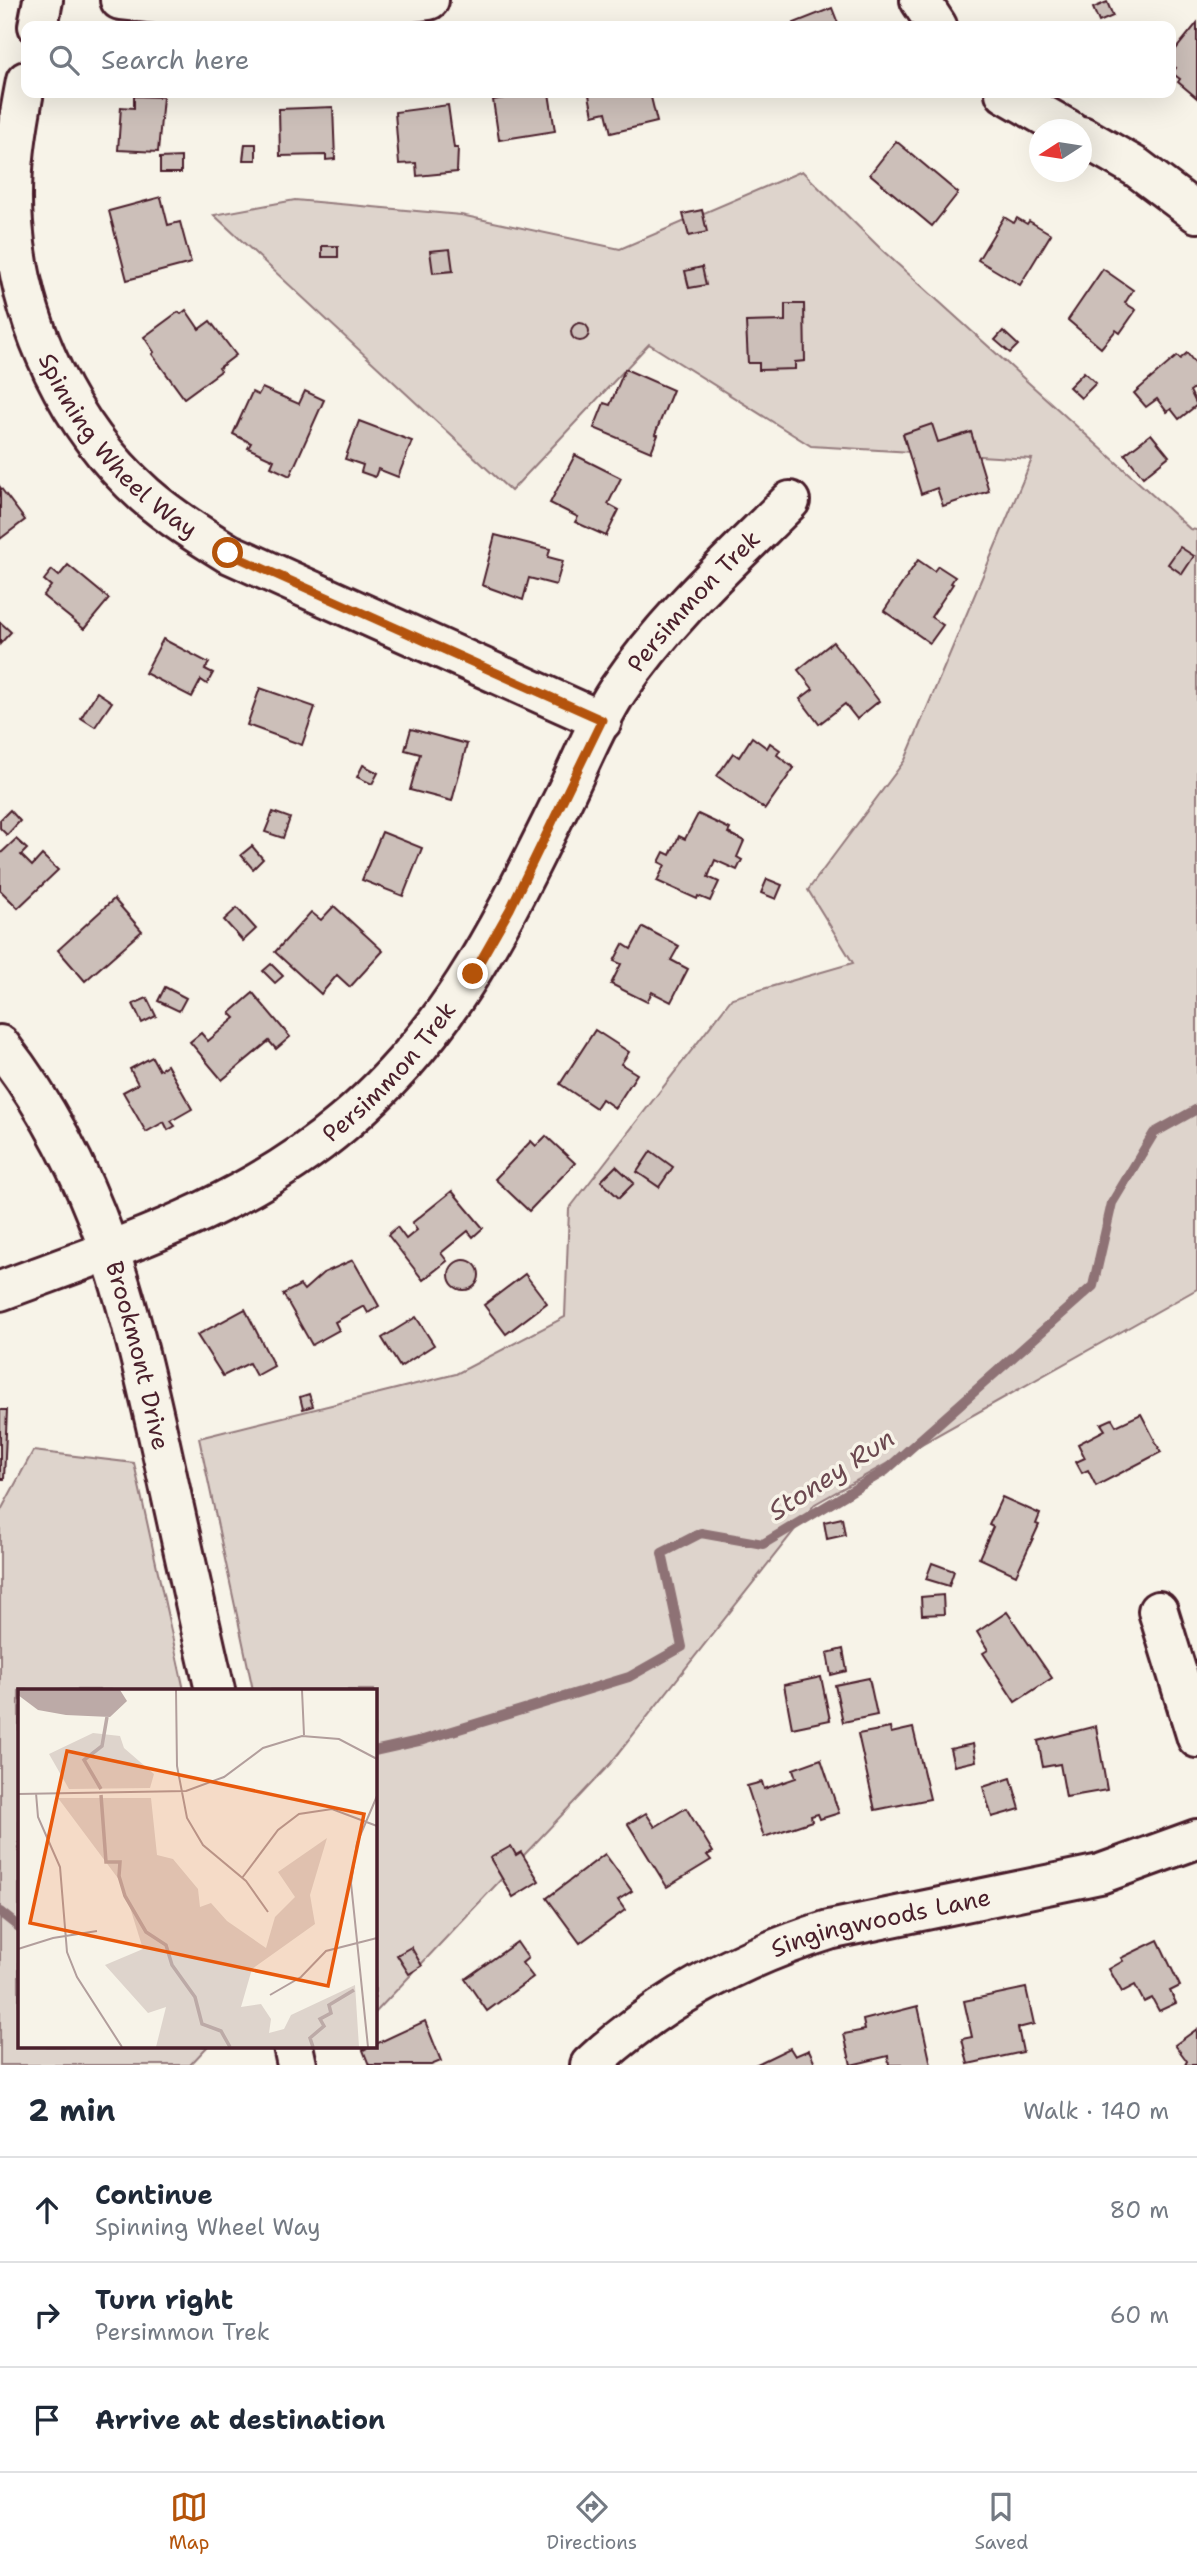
<!DOCTYPE html>
<meta charset="utf-8">
<style>
:root{--surface:#fff;--page:#f2f2f3;--text:#1f2937;--muted:#747a83;--line:#e0e1e3;--accent:#b45309}
body{margin:0;font-family:"Shantell Sans",sans-serif;background:var(--page);color:var(--text)}
.compass{position:absolute;left:1029px;top:119px;width:63px;height:63px;border-radius:50%;background:var(--surface);box-shadow:0 7px 28px #0002;rotate:258deg}
.stop{position:absolute;width:21px;height:21px;margin:-16px;border:5px solid #b45309;border-radius:50%;background:#fff}
.stop.end{background:#b45309;border-color:#fff;box-shadow:0 2px 7px #0008}
.list{margin:0;padding:0;list-style:none}
h2{display:flex;justify-content:space-between;align-items:center;height:91px;margin:0;padding:0 28px;font-size:30px}
h2 small{font-size:23px;font-weight:400;color:var(--muted)}
.list li{display:grid;grid-template-columns:46px 1fr auto;gap:21px;align-items:center;box-sizing:border-box;height:105px;padding:0 28px;border-top:2px solid var(--line)}
.list b{display:block;font-size:26px;white-space:nowrap}
.list p{margin:0;font-size:23px;white-space:nowrap;color:var(--muted)}
.list em{font-size:23px;font-style:normal;color:var(--muted)}
.icon{flex:none;width:38px;height:38px;fill:none;stroke:currentColor;stroke-width:2;stroke-linecap:round;stroke-linejoin:round}
.map{position:relative;flex:none;width:1197px;height:2065px;overflow:hidden}
.search{position:absolute;background:var(--surface);box-shadow:0 7px 28px #0002;left:21px;right:21px;top:21px;height:77px;display:flex;align-items:center;gap:18px;box-sizing:border-box;padding:0 24px;border-radius:14px;color:var(--muted);font-size:26px}
.sheet{height:406px;background:var(--surface)}
nav{display:flex;justify-content:space-around;align-items:center;box-sizing:border-box;height:98px;border-top:2px solid var(--line);background:var(--surface);font-size:19px;color:var(--muted)}
nav a{display:grid;justify-items:center;gap:4px}
nav .on{color:var(--accent)}
.map>svg:first-child{display:block}
.green{fill:#ded4cc;stroke:#947a7c;stroke-width:2}
.lines{fill:none;stroke-linecap:round;stroke-linejoin:round}
.stream{stroke:#8e7275;stroke-width:10}
.building{fill:#ccbfb9;stroke:#4a1f2b;stroke-width:2}
.minor-casing{stroke:#4a1f2b;stroke-width:44}
.minor{stroke:#f7f3e8;stroke-width:38}
.route{stroke:#b45309;stroke-width:9}
.labels{text-anchor:middle;dominant-baseline:central;stroke-width:7;stroke-linejoin:round;paint-order:stroke}
.street-label{font-size:24px;fill:#4a1f2b;stroke:#f7f3e8}
.water-label{font-size:26px;font-style:italic;fill:#6c4950;stroke:#f7f3e8}
.inset-river{fill:none;stroke:#bcaaa7;stroke-width:3.5}
.inset-road{fill:none;stroke:#b29e9c;stroke-width:2}
.view{fill:#e8590c;fill-opacity:0.15;stroke:#e8590c;stroke-width:3.5}
.inset-edge{fill:none;stroke:#4a1f2b;stroke-width:3.5}
</style>
<div class="map">
<svg width="1197" height="2065" viewBox="0 0 1197 2065">
<rect width="100%" height="100%" fill="#f7f3e8"/>
<filter id="ink" filterUnits="userSpaceOnUse"><feTurbulence type="fractalNoise" baseFrequency=".0143" numOctaves="2"/><feDisplacementMap in="SourceGraphic" scale="14" xChannelSelector="R" yChannelSelector="G"/><feConvolveMatrix kernelMatrix="1 2 1 2 8 2 1 2 1" color-interpolation-filters="sRGB"/></filter>
<g filter="url(#ink)">
<!-- green -->
<g class="green">
<polygon points="802,171 882,250 1190,529 1197,530 1197,1289 815,1504 610,1764 375,2013 374,1690 253,1690 199,1438 456,1374 565,1317 569,1209 732,998 853,963 808,890 905,760 1032,459 811,446 649,344 511,491 214,215 295,200 461,215 620,249"/>
<polygon points="33,1451 134,1463 184,1690 19,1690 19,2046 208,2046 190,2065 0,2065 0,1512"/>
</g>
<g class="lines">
<!-- stream -->
<g class="stream">
<polyline points="374,1751 423,1740 629,1677 682,1647 662,1553 701,1533 763,1544 885,1471 1093,1286 1112,1203 1154,1133 1197,1109"/>
<polyline points="0,1912 19,1927"/>
</g>
</g>
<!-- building -->
<g class="building">
<polygon points="1107,2 1113,16 1099,22 1093,8"/>
<polygon points="832,8 839,26 795,26 794,23"/>
<polygon points="1197,23 1197,98 1178,82 1180,79 1172,73 1176,68 1171,64 1171,55"/>
<polygon points="516,93 549,93 555,131 499,140 493,100 517,96"/>
<polygon points="600,93 650,93 657,122 611,133 606,112 593,115 589,95"/>
<polygon points="134,96 163,97 158,152 118,150 121,107 134,108"/>
<polygon points="448,105 454,148 458,148 457,172 417,176 416,163 399,164 395,112"/>
<polygon points="333,107 335,159 326,160 326,155 280,156 279,109"/>
<polygon points="896,141 958,193 932,226 870,174"/>
<polygon points="245,144 256,144 256,160 243,160"/>
<polygon points="181,157 181,173 160,173 160,158"/>
<polygon points="161,197 168,225 180,222 191,263 127,280 109,211"/>
<polygon points="702,210 707,232 689,236 683,214"/>
<polygon points="1004,217 1014,223 1017,218 1027,224 1029,221 1051,234 1020,285 978,260"/>
<rect x="322" y="246" width="16" height="11"/>
<polygon points="450,249 453,271 433,273 430,251"/>
<polygon points="702,267 706,285 689,288 685,271"/>
<polygon points="1103,269 1133,290 1125,303 1136,310 1120,333 1116,330 1101,348 1068,320"/>
<polygon points="785,304 804,304 805,361 795,362 795,369 759,370 759,363 748,363 746,322 785,321"/>
<polygon points="186,310 199,329 210,321 236,355 219,368 221,371 184,398 152,354 154,352 144,337 178,312 181,314"/>
<circle cx="580" cy="332" r="9"/>
<polygon points="1003,331 1018,345 1010,353 995,340"/>
<polygon points="1187,353 1197,366 1197,386 1190,391 1197,405 1179,419 1171,409 1167,412 1157,399 1146,407 1134,393 1177,356 1180,359"/>
<polygon points="625,369 673,390 655,434 658,435 651,452 594,428 604,403 610,405"/>
<polygon points="1084,372 1096,383 1081,398 1069,387"/>
<polygon points="262,388 299,404 305,391 324,400 290,476 271,467 274,460 248,448 251,443 233,434 252,392 258,395"/>
<polygon points="359,421 412,441 398,477 378,469 375,477 361,472 363,465 345,459"/>
<polygon points="932,424 938,442 971,432 989,491 943,506 937,488 921,494 903,434"/>
<polygon points="1151,434 1169,456 1143,477 1125,454"/>
<polygon points="575,455 621,478 608,504 619,510 606,536 575,522 578,517 550,503"/>
<polygon points="0,487 25,520 0,539"/>
<polygon points="495,535 550,549 548,557 563,561 556,585 529,578 523,600 482,585"/>
<polygon points="1180,547 1194,556 1182,574 1168,564"/>
<polygon points="918,560 934,571 938,566 955,577 951,583 953,584 931,617 943,625 930,643 884,611"/>
<polygon points="68,565 109,599 84,629 43,596 51,586 44,580 52,570 59,576"/>
<polygon points="0,622 11,632 0,644"/>
<polygon points="163,639 209,663 205,669 213,673 207,684 201,680 192,697 145,673"/>
<polygon points="833,642 879,701 857,719 845,704 819,724 800,699 813,689 798,670"/>
<polygon points="260,688 315,707 302,745 247,725"/>
<polygon points="97,692 112,702 95,727 81,718"/>
<polygon points="411,729 467,744 452,801 410,790 420,754 405,750"/>
<polygon points="752,737 767,748 770,743 780,750 777,755 794,768 765,809 717,776 733,753 739,757"/>
<polygon points="363,765 378,773 372,784 357,777"/>
<polygon points="10,810 20,821 7,835 0,828 0,820"/>
<polygon points="273,812 290,818 283,838 265,832"/>
<polygon points="698,814 730,829 728,833 744,841 737,857 742,860 737,870 715,860 708,877 719,882 710,901 698,896 697,899 657,881 665,865 659,862 664,852 670,855 679,836 685,839"/>
<polygon points="382,832 422,848 403,896 362,880"/>
<polygon points="16,839 27,849 21,855 32,866 42,855 58,870 18,908 0,890 0,854"/>
<polygon points="252,846 263,859 253,869 241,855"/>
<polygon points="767,879 782,885 776,899 761,893"/>
<polygon points="114,899 142,931 85,981 58,950"/>
<polygon points="334,906 383,951 350,987 337,975 321,994 275,952 311,912 321,920"/>
<polygon points="237,908 256,929 243,941 224,920"/>
<polygon points="643,927 679,946 671,960 688,969 671,1002 652,992 647,1002 611,984 621,964 614,961 623,944 631,949"/>
<polygon points="271,964 283,976 275,983 263,971"/>
<polygon points="165,987 186,998 179,1011 158,1001"/>
<polygon points="253,993 290,1037 276,1049 269,1041 222,1080 190,1042 201,1033 208,1041 235,1018 230,1013"/>
<polygon points="147,998 156,1016 142,1023 133,1004"/>
<polygon points="595,1030 629,1052 621,1064 637,1074 615,1108 602,1099 596,1108 560,1084"/>
<polygon points="152,1057 159,1070 167,1065 192,1109 171,1121 175,1126 168,1130 164,1122 146,1132 123,1092 138,1084 130,1069"/>
<polygon points="546,1136 575,1163 529,1211 495,1179 531,1141 536,1146"/>
<polygon points="651,1151 673,1167 659,1187 637,1172"/>
<polygon points="616,1166 634,1183 619,1198 601,1181"/>
<polygon points="452,1191 483,1228 473,1237 468,1231 441,1253 447,1261 423,1280 388,1235 397,1227 406,1239 417,1230 412,1223"/>
<polygon points="353,1260 379,1306 368,1313 364,1306 335,1322 339,1330 312,1345 283,1294 300,1285 304,1290 323,1273"/>
<circle cx="464" cy="1275" r="15"/>
<polygon points="525,1274 547,1303 506,1334 484,1305"/>
<polygon points="245,1309 274,1366 256,1376 249,1363 223,1376 197,1335"/>
<polygon points="416,1317 434,1345 400,1367 382,1338"/>
<polygon points="309,1394 313,1406 303,1409 300,1397"/>
<polygon points="0,1410 7,1410 4,1479 0,1479"/>
<polygon points="1141,1414 1161,1452 1096,1486 1088,1470 1082,1473 1076,1462 1085,1458 1078,1444 1105,1430 1101,1424 1112,1419 1116,1426"/>
<polygon points="1002,1497 1040,1514 1036,1524 1039,1525 1016,1575 979,1558 993,1527 989,1525"/>
<polygon points="842,1518 845,1535 827,1539 824,1522"/>
<polygon points="932,1563 954,1571 949,1586 926,1579"/>
<polygon points="943,1595 944,1614 922,1615 921,1597"/>
<polygon points="1007,1612 1052,1678 1015,1702 983,1653 988,1650 977,1632"/>
<polygon points="843,1649 847,1671 831,1675 827,1653"/>
<polygon points="821,1677 830,1720 792,1728 784,1685"/>
<polygon points="869,1678 877,1715 843,1722 835,1685"/>
<polygon points="1096,1726 1107,1790 1066,1797 1060,1764 1043,1767 1038,1741"/>
<polygon points="890,1728 891,1733 913,1728 930,1799 875,1810 858,1734"/>
<polygon points="973,1744 976,1761 954,1766 950,1749"/>
<polygon points="821,1759 839,1813 820,1819 818,1814 811,1816 812,1821 764,1837 747,1786 762,1782 764,1789 796,1778 793,1769"/>
<polygon points="1011,1778 1020,1809 992,1817 983,1787"/>
<polygon points="686,1808 713,1852 707,1855 711,1860 667,1887 628,1824 646,1813 655,1827"/>
<polygon points="511,1846 516,1855 521,1852 539,1881 513,1897 490,1858"/>
<polygon points="605,1854 632,1891 618,1900 625,1910 580,1943 547,1898"/>
<polygon points="1158,1940 1180,1986 1170,1991 1176,2003 1159,2011 1152,1998 1144,2002 1135,1985 1122,1992 1109,1969 1123,1961 1121,1958"/>
<polygon points="517,1942 528,1958 522,1963 533,1977 487,2011 465,1979"/>
<polygon points="411,1947 422,1966 409,1974 397,1955"/>
<polygon points="1026,1988 1034,2024 1018,2028 1023,2052 968,2064 962,2039 972,2037 964,2001"/>
<polygon points="918,2006 931,2065 889,2065 888,2056 851,2065 844,2034 865,2030 863,2020"/>
<polygon points="425,2021 441,2061 431,2065 369,2065 363,2050"/>
<polygon points="1197,2029 1197,2065 1185,2065 1187,2061 1175,2045"/>
<polygon points="790,2048 795,2056 809,2050 816,2065 755,2065"/>
</g>
<g class="lines">
<!-- minor casing -->
<g class="minor-casing">
<g id="minor">
<path d="M 120,0 C 224,13 325,15 429,0"/>
<polyline points="920,0 937,26"/>
<polyline points="38,26 43,0"/>
<path id="s1" d="M 26,81 C 17,127 9,175 13,223 C 20,324 69,427 145,495 C 170,517 199,535 228,553 L 602,721"/>
<polyline points="1005,93 1069,130"/>
<polyline points="1082,136 1136,167 1197,213"/>
<path id="s2" d="M 0,1045 C 99,1172 129,1303 163,1457 C 180,1535 197,1613 215,1690"/>
<path id="s3" d="M 0,1291 C 120,1246 244,1208 343,1123 C 452,1031 501,924 563,799 C 581,763 596,723 618,690 C 666,619 730,561 790,501"/>
<polyline points="1158,1611 1197,1738"/>
<polyline points="293,2046 297,2065"/>
<path id="s4" d="M 590,2065 C 659,2000 739,1958 829,1930 L 1100,1874 L 1197,1839"/>
</g>
</g>
<!-- minor -->
<use href="#minor" class="minor"/>
</g>
</g>
<g class="lines" filter="url(#ink)">
<!-- route -->
<polyline class="route" points="228,553 602,720 510,909 473,974"/>
</g>
<g class="labels">
<!-- street labels -->
<g class="street-label">
<text stroke="none"><textPath href="#s1" startOffset="397">Spinning Wheel Way</textPath></text>
<text stroke="none"><textPath href="#s3" startOffset="1018">Persimmon Trek</textPath></text>
<text stroke="none"><textPath href="#s3" startOffset="453">Persimmon Trek</textPath></text>
<text stroke="none"><textPath href="#s2" startOffset="343">Brookmont Drive</textPath></text>
<text stroke="none"><textPath href="#s4" startOffset="329">Singingwoods Lane</textPath></text>
</g>
<!-- water labels -->
<g class="water-label">
<text transform="translate(831 1474) rotate(-33)">Stoney Run</text>
</g>
</g>
<!-- overview -->
<g transform="translate(18 1689)">
<rect width="359" height="359" fill="#f7f3e8"/>
<path d="M 75,44 L 102,47 L 106,59 L 136,85 L 132,99 L 51,100 L 31,65 ZM 40,109 L 133,109 L 139,166 L 155,170 L 180,200 L 182,218 L 193,214 L 209,232 L 248,259 L 257,228 L 277,208 L 260,183 L 309,149 L 292,206 L 297,235 L 234,280 L 223,318 L 243,315 L 253,330 L 251,344 L 266,340 L 273,326 L 337,296 L 341,358 L 138,358 L 148,318 L 130,324 L 87,276 L 125,260 L 105,196 Z" fill="#ded4cc"/>
<path d="M 0,1 L 102,1 L 109,12 L 92,28 L 48,26 L 20,21 L 0,6 Z" fill="#bcaaa7"/>
<path class="inset-river" d="M 83,100 L 66,71 L 84,57 L 89,28M 83,106 L 88,173 L 102,173 L 101,187 L 107,207 L 128,243 L 148,256 L 154,276 L 177,308 L 184,335 L 203,342 L 212,358M 295,358 L 292,349 L 306,337 L 302,330 L 313,324 L 311,316 L 336,301"/>
<path class="inset-road" d="M 158,1 L 159,77 L 169,129 L 185,156 L 228,192 L 250,223M 284,1 L 286,46M 18,104 L 20,128 L 42,178 L 49,263 L 59,288 L 104,358M 0,105 L 168,102 L 206,88 L 245,59 L 284,47 L 321,50 L 359,70M 224,189 L 260,141 L 281,125 L 314,120 L 359,137M 0,260 L 35,249 L 79,242M 252,306 L 283,288 L 308,262 L 359,249M 350,358 L 333,194 L 339,154 L 359,107"/>
<path class="view" d="M 49,62 L 346,125 L 310,297 L 12,234 Z"/>
<rect width="359" height="359" class="inset-edge"/>
</g>
</svg>
<svg class="compass" viewBox="-18 -18 36 36"><path d="M0-13l5 13h-10z" fill="#e53935"/><path d="M0 13l5-13h-10z" fill="#747a83"/></svg>
<div class="stop" style="left:228px;top:553px"></div>
<div class="stop end" style="left:473px;top:974px"></div>
<div class="search"><svg class="icon" aria-label="search" viewBox="0 0 24 24"><circle cx="10" cy="10" r="6"/><path d="M15 15l6 6"/></svg>Search here</div>
</div>
<section class="sheet">
<h2>2 min<small>Walk · 140 m</small></h2>
<ul class="list">
<li><svg class="icon" aria-label="ahead" viewBox="0 0 24 24"><path d="M12 20V5M6 11l6-6 6 6"/></svg><div><b>Continue</b><p>Spinning Wheel Way</p></div><em>80 m</em></li>
<li><svg class="icon" aria-label="right" viewBox="0 0 24 24"><path d="M7 20v-9h11M14 6l5 5-5 5"/></svg><div><b>Turn right</b><p>Persimmon Trek</p></div><em>60 m</em></li>
<li><svg class="icon" aria-label="arrive" viewBox="0 0 24 24"><path d="M6 21V4h12l-3 4 3 4H6"/></svg><div><b>Arrive at destination</b></div></li>
</ul>
</section>
<nav>
<a class="on"><svg class="icon" aria-label="map" viewBox="0 0 24 24"><path d="M3 6l6-2 6 2 6-2v14l-6 2-6-2-6 2zM9 4v14M15 6v14"/></svg>Map</a>
<a><svg class="icon" aria-label="directions" viewBox="0 0 24 24"><path d="M12 3l9 9-9 9-9-9zM9 14v-3h6M13 9l2 2-2 2"/></svg>Directions</a>
<a><svg class="icon" aria-label="saved" viewBox="0 0 24 24"><path d="M7 4h10v16l-5-4-5 4z"/></svg>Saved</a>
</nav>
